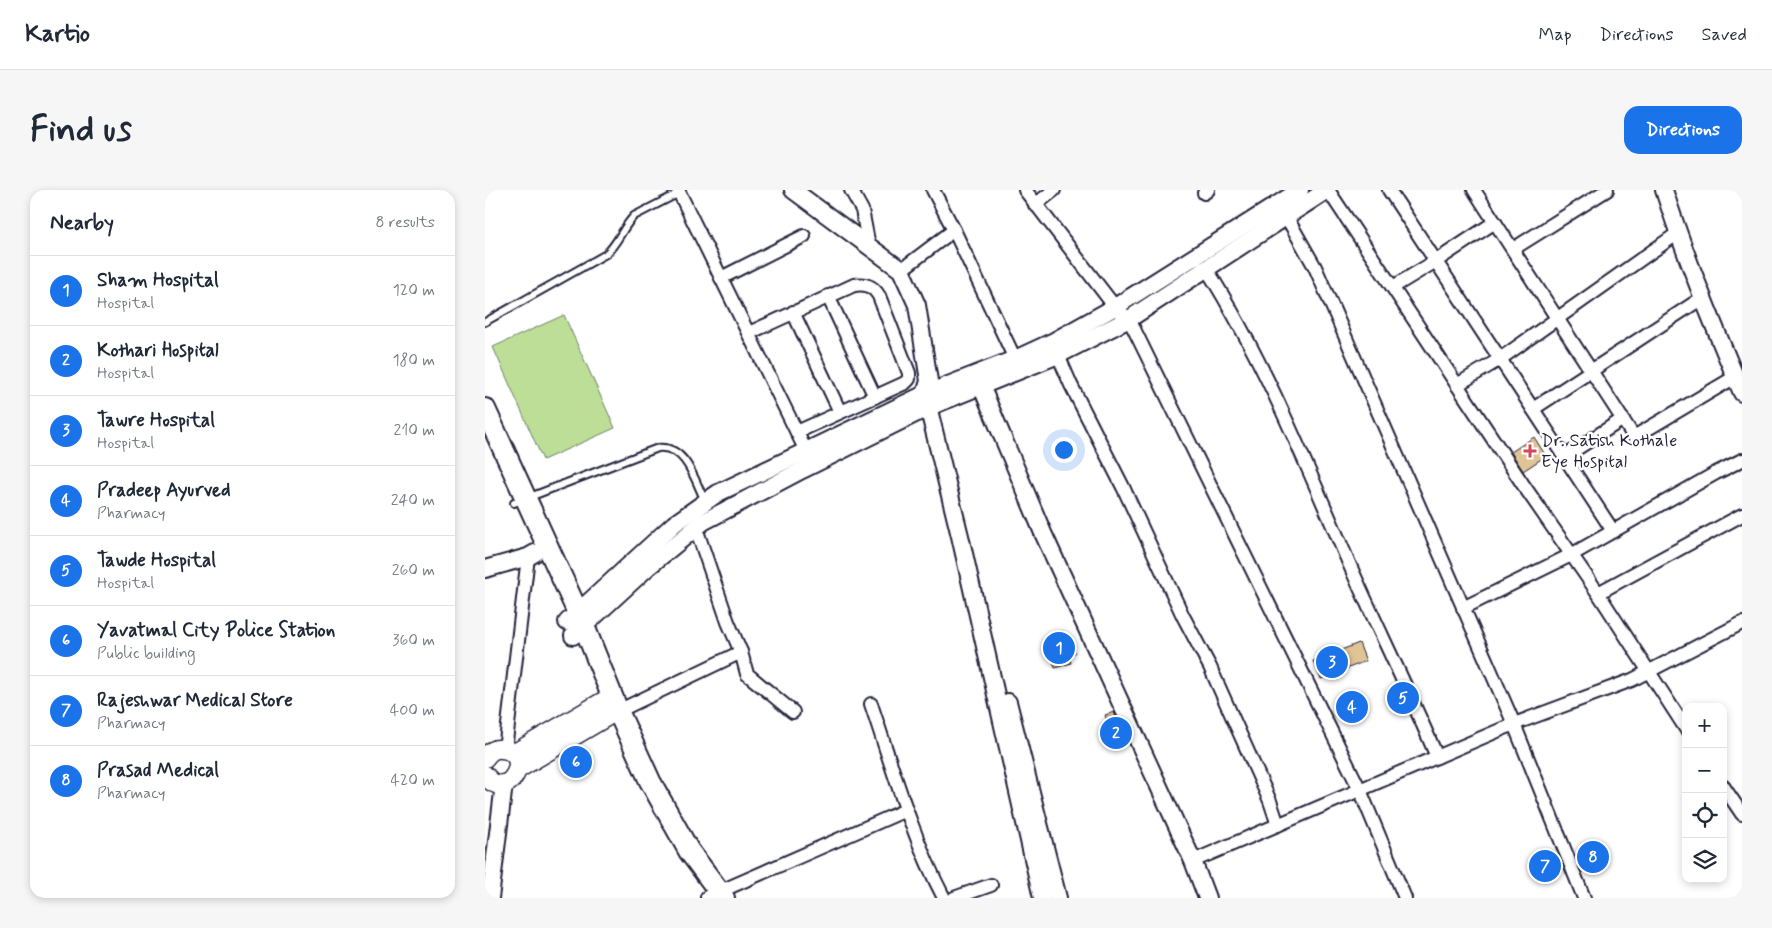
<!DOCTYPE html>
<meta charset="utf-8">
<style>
:root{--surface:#fff;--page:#f6f6f7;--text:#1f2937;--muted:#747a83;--line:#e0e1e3;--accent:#1a73e8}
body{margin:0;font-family:Mynerve,sans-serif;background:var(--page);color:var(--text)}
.controls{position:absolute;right:15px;bottom:15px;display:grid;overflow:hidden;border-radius:10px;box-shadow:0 2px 8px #0003}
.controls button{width:45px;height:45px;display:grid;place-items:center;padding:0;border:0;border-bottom:1px solid var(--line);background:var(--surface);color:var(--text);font:25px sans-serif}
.you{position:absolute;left:578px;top:259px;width:18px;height:18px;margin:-12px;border:4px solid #fff;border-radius:50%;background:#1a73e8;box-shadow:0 0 0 8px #1a73e833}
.badge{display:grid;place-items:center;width:32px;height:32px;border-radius:50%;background:var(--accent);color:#fff;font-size:16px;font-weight:700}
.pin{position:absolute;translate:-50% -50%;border:2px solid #fff;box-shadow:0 1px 5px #0006}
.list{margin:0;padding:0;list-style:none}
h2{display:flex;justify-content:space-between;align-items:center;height:65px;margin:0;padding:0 20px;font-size:21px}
h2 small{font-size:16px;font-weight:400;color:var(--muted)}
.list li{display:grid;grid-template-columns:32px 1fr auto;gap:15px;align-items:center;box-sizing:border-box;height:70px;padding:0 20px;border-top:1px solid var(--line)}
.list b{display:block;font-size:19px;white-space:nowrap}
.list p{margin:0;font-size:16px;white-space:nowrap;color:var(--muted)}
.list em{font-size:16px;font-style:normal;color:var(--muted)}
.icon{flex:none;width:28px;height:28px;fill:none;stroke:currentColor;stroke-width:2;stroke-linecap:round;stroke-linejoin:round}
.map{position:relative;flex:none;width:1257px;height:708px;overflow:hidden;border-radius:15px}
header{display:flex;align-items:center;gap:30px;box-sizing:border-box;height:70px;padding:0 25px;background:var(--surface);border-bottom:1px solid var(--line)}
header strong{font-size:24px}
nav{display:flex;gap:28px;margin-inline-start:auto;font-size:18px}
.intro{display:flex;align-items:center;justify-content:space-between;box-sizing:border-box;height:120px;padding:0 30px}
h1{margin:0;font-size:35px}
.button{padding:12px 22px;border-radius:15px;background:var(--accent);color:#fff;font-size:18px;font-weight:700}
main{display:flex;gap:30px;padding:0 30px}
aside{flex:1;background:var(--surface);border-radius:15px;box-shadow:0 2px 8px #0003}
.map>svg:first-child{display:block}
.green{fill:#bcde97;stroke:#6f8069}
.building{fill:#e1c495;stroke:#22223b}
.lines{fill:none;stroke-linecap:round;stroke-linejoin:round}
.service-casing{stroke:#22223b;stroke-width:10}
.minor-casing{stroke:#22223b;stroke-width:16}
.tertiary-casing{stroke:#22223b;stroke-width:20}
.secondary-casing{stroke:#22223b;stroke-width:21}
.primary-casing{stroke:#22223b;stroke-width:24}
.service{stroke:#fff;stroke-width:6}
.minor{stroke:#fff;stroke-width:12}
.tertiary{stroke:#fff;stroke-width:16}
.secondary{stroke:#fff;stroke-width:18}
.primary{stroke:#fff;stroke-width:20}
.poi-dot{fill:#d1495b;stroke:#fff;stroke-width:2}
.labels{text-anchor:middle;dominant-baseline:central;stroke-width:5;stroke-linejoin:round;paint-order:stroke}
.poi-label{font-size:18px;fill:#22223b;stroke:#fff;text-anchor:start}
</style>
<header>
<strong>Kartio</strong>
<nav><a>Map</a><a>Directions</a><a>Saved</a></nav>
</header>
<div class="intro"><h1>Find us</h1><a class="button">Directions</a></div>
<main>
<aside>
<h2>Nearby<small>8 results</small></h2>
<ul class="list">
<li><span class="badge">1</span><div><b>Sham Hospital</b><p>Hospital</p></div><em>120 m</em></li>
<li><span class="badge">2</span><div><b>Kothari Hospital</b><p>Hospital</p></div><em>180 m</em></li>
<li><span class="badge">3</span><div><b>Tawre Hospital</b><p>Hospital</p></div><em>210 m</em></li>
<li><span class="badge">4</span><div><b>Pradeep Ayurved</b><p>Pharmacy</p></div><em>240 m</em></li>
<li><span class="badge">5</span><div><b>Tawde Hospital</b><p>Hospital</p></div><em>260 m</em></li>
<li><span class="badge">6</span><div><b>Yavatmal City Police Station</b><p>Public building</p></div><em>360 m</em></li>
<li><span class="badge">7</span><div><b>Rajeshwar Medical Store</b><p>Pharmacy</p></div><em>400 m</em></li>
<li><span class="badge">8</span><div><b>Prasad Medical</b><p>Pharmacy</p></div><em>420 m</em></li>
</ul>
</aside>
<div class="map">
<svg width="1257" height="708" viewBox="0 0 1257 708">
<rect width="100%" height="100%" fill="#fff"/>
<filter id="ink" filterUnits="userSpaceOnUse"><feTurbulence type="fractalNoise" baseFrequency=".02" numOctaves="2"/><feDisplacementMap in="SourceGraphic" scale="10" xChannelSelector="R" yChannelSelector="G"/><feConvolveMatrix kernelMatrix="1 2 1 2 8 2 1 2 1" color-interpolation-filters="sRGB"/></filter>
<g filter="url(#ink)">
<!-- green -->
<polygon class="green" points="79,125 130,238 58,270 8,157"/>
<!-- building -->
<g class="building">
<polygon points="1049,247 1061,266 1038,281 1026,262"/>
<polygon points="578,441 580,449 586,447 590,463 584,465 586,473 570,478 561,446"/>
<polygon points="874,453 881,471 836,489 828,471"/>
<polygon points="629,522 640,552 630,555 620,525"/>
</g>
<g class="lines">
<!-- service casing -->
<g class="service-casing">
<g id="service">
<path d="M 0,132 L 121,64 C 133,53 138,37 149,26 L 194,3"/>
<path d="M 29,313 L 173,258 C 201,255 210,291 220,311"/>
</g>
</g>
<!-- minor casing -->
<g class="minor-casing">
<g id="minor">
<polyline points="193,0 321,261"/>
<polyline points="366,0 377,20 384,56"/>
<polyline points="448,0 469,40 530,169"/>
<polyline points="540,0 630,117 644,129 875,600 920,708"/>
<polyline points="843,0 1039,296 1113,403 1201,539"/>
<polyline points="904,0 1128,341"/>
<polyline points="989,0 1149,247 1250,187"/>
<polyline points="719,3 723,0"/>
<polyline points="550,15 569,0"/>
<polyline points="797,19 830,77 1029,534 1099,708"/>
<polyline points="1028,59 1122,0"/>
<path d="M 721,78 C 779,170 820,272 863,371 C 892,437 924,501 952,567"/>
<polyline points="416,80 469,40"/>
<polyline points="236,88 319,46"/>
<polyline points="908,97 951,71 1010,32"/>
<polyline points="343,106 390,207"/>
<polyline points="308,122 355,222"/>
<path d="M 264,143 L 369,95 C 381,93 388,96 394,106 L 424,183 L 424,189 L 420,193 L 312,242"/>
<polyline points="573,165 586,195 638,297 698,426 725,477 785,611 793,635"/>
<polyline points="972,195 1015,169 1193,43"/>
<polyline points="1048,219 1217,108"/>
<polyline points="1079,267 1138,229"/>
<polyline points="211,338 243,432 256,462 262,484 308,522"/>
<polyline points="1113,403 1257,325"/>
<polyline points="978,418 1086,365 1231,283 1257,270"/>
<path d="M 386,514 C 408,579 427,647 459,708"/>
<polyline points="127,524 256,462"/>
<polyline points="20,560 43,367"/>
<polyline points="1238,596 1257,624"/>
<polyline points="708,671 1029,534 1147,490 1257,433"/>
<polyline points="222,707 421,620"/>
<polyline points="469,708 506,695"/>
</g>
</g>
<!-- tertiary casing -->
<g class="tertiary-casing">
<g id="tertiary">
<polyline points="308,0 416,80 432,115 444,191 440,204 475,346 557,708"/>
<path d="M 1179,0 C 1201,69 1229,136 1257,203"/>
<polyline points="492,186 558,343 708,671 722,708"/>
<polyline points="0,379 43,367 50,363"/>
<polyline points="82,432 189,334 233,303 440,204 530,169 569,151 630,117 815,0"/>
<polyline points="88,446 163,377 218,332 317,280 444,217 573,165 644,129 842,0"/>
<polyline points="523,512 573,708"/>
<polyline points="5,708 19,594"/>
</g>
</g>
<!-- secondary casing -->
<g class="secondary-casing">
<g id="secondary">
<polyline points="28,564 117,512"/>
<path d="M 0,568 C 4,562 10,558 17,559 C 51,562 23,616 0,585"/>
<polyline points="33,579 123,526"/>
</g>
</g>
<!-- primary casing -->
<g class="primary-casing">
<polyline id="primary" points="0,219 99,436 133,521 165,591 204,661 239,708"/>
</g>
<!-- service -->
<use href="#service" class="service"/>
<!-- minor -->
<use href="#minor" class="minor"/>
<!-- tertiary -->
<use href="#tertiary" class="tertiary"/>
<!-- secondary -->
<use href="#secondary" class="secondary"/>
<!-- primary -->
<use href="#primary" class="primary"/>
</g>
</g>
<!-- markers -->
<path class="poi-dot" d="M1042.5 253.5h5v5h5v5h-5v5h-5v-5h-5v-5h5z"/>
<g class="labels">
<!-- poi labels -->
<g class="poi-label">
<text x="1056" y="251">Dr. Satish Kothale<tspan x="1056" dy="21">Eye Hospital</tspan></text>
</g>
</g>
</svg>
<div class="controls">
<button>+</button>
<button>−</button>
<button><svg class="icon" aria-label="locate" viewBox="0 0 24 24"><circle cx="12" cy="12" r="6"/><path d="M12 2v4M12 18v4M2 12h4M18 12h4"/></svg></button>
<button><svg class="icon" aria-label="layers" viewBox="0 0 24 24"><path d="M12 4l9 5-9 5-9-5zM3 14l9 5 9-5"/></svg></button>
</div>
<div class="you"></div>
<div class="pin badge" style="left:574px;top:458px">1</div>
<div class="pin badge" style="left:631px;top:543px">2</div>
<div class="pin badge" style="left:847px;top:472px">3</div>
<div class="pin badge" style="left:867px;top:517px">4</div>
<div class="pin badge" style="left:918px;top:508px">5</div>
<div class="pin badge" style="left:91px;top:572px">6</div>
<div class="pin badge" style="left:1060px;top:676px">7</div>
<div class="pin badge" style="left:1108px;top:667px">8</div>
</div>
</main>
